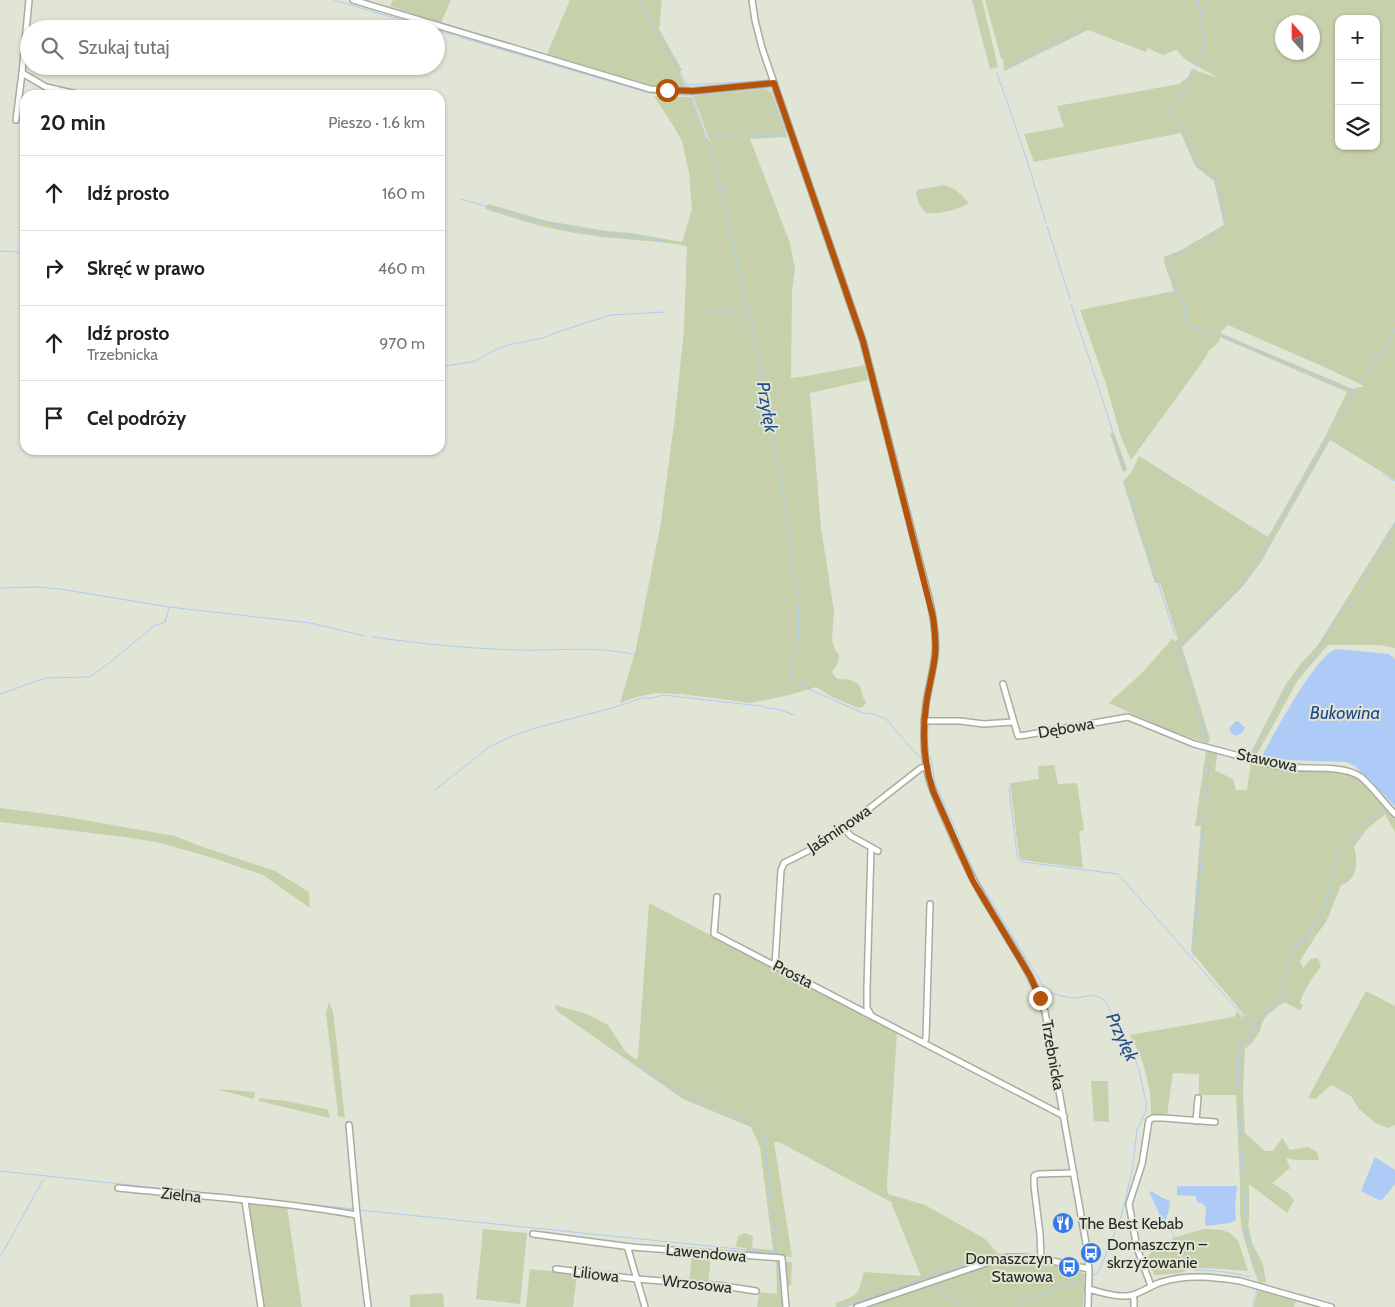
<!DOCTYPE html>
<html lang="pl">
<meta charset="utf-8">
<style>
:root{--surface:#fff;--page:#f6f6f6;--text:#202124;--muted:#757577;--line:#e0e0e0}
body{margin:0;font-family:Cabin,sans-serif;background:var(--page);color:var(--text)}
.controls{position:absolute;right:15px;top:15px;display:grid;overflow:hidden;border-radius:10px;box-shadow:0 1px 4px #0004}
.controls button{width:45px;height:45px;display:grid;place-items:center;padding:0;border:0;border-bottom:1px solid var(--line);background:var(--surface);color:var(--text);font:25px sans-serif}
.compass{position:absolute;left:1275px;top:15px;width:45px;height:45px;border-radius:50%;background:var(--surface);box-shadow:0 1px 4px #0004;rotate:339deg}
.stop{position:absolute;width:15px;height:15px;margin:-11px;border:4px solid #b45309;border-radius:50%;background:#fff}
.stop.end{background:#b45309;border-color:#fff;box-shadow:0 1px 5px #0008}
.list{margin:0;padding:0;list-style:none}
h2{display:flex;justify-content:space-between;align-items:center;height:65px;margin:0;padding:0 20px;font-size:21px}
h2 small{font-size:16px;font-weight:400;color:var(--muted)}
.list li{display:grid;grid-template-columns:32px 1fr auto;gap:15px;align-items:center;box-sizing:border-box;height:75px;padding:0 20px;border-top:1px solid var(--line)}
.list b{display:block;font-size:19px;white-space:nowrap}
.list p{margin:0;font-size:16px;white-space:nowrap;color:var(--muted)}
.list em{font-size:16px;font-style:normal;color:var(--muted)}
.icon{flex:none;width:28px;height:28px;fill:none;stroke:currentColor;stroke-width:2;stroke-linecap:round;stroke-linejoin:round}
.map{position:relative;flex:none;width:1395px;height:1307px;overflow:hidden}
.search{position:absolute;background:var(--surface);box-shadow:0 1px 4px #0004;left:20px;top:20px;width:425px;height:55px;display:flex;align-items:center;gap:12px;box-sizing:border-box;padding:0 18px;border-radius:28px;color:var(--muted);font-size:19px}
.panel{position:absolute;background:var(--surface);box-shadow:0 1px 4px #0004;left:20px;top:90px;width:425px;height:365px;border-radius:15px}
.map>svg:first-child{display:block}
.green{fill:#c6d0aa;fill-rule:evenodd}
.water{fill:#aecaf6}
.lines{fill:none;stroke-linecap:round;stroke-linejoin:round}
.stream{stroke:#aecaf6;stroke-width:1}
.minor-casing{stroke:#a9ac9f;stroke-width:8}
.minor{stroke:#fff;stroke-width:5}
.route{stroke:#b45309;stroke-width:6}
.labels{text-anchor:middle;dominant-baseline:central;stroke-width:4;stroke-linejoin:round;paint-order:stroke}
.street-label{font-size:16px;fill:#282a24;stroke:#e1e5d6}
.poi-label{font-size:16px;fill:#282a24;stroke:#e1e5d6;text-anchor:start}
.water-label{font-size:18px;font-style:italic;fill:#224b8b;stroke:#e1e5d6}
</style>
<div class="map">
<svg width="1395" height="1307" viewBox="0 0 1395 1307">
<rect width="100%" height="100%" fill="#e1e5d6"/>
<!-- green -->
<g class="green">
<polygon points="393,0 451,0 441,23 390,6"/>
<polygon points="570,0 662,0 659,29 682,70 679,72 686,86 653,86 547,54"/>
<polygon points="972,0 982,0 998,67 990,69"/>
<path d="M 985,0 L 1395,0 L 1395,480 L 1330,440 L 1261,562 L 1242,587 L 1182,647 L 1210,739 L 1208,744 L 1162,727 L 1109,703 L 1144,671 L 1173,638 L 1174,642 L 1178,639 L 1160,583 L 1155,583 L 1123,482 L 1132,471 L 1139,456 L 1268,537 L 1325,437 L 1347,392 L 1220,337 L 1219,342 L 1209,350 L 1204,360 L 1131,460 L 1121,437 L 1106,384 L 1080,310 L 1174,291 L 1164,262 L 1164,257 L 1181,250 L 1224,225 L 1214,181 L 1195,166 L 1181,133 L 1034,162 L 1024,134 L 1064,127 L 1057,106 L 1179,84 L 1188,77 L 1192,69 L 1215,77 L 1215,76 L 1186,60 L 1176,50 L 1163,55 L 1148,48 L 1146,52 L 1088,30 L 1004,71 L 1003,59 L 1001,58 ZM 1339,19 L 1376,19 L 1376,146 L 1339,146 ZM 1312,22 L 1312,52 L 1282,52 L 1282,22 ZM 1228,325 L 1331,370 L 1364,386 L 1353,389 L 1220,333 Z"/>
<path d="M 766,89 L 772,93 L 787,137 L 750,139 L 790,243 L 795,269 L 792,291 L 791,378 L 807,376 L 865,365 L 868,380 L 810,393 L 821,528 L 834,611 L 832,640 L 835,650 L 839,655 L 838,663 L 832,672 L 837,679 C 844,679 856,679 860,687 C 862,692 862,697 866,702 L 864,706 L 859,708 L 834,698 L 816,687 L 789,695 L 751,703 L 681,694 L 656,693 L 636,697 L 620,703 L 636,649 L 661,522 L 675,416 L 684,330 L 687,246 C 655,240 621,240 589,235 C 553,231 519,220 485,209 L 488,204 L 547,221 L 607,231 L 632,233 L 682,242 L 692,209 L 689,173 L 682,141 L 674,127 L 654,96 L 691,97 L 706,138 L 710,142 L 693,96 Z"/>
<path d="M 945,185 L 956,190 L 969,203 C 958,210 939,214 926,213 L 919,204 L 916,193 L 917,190 Z"/>
<polygon points="1110,433 1114,433 1127,469 1123,473"/>
<polygon points="1395,521 1395,648 1380,645 1328,645 1298,680 1256,756 1251,756 1250,754 1286,684 1299,666 1318,645"/>
<path d="M 1209,750 L 1218,751 L 1215,770 L 1233,779 L 1236,790 L 1247,790 L 1251,761 L 1289,770 L 1341,770 L 1350,773 L 1360,779 L 1395,818 L 1395,832 L 1385,814 L 1367,829 L 1354,847 C 1358,862 1358,879 1341,885 L 1326,922 L 1317,934 L 1300,961 L 1303,968 L 1311,959 L 1318,958 L 1321,966 C 1313,977 1304,989 1300,1003 L 1303,1005 L 1300,1010 L 1284,1002 L 1267,1015 L 1262,1023 L 1260,1031 L 1252,1043 L 1245,1049 L 1243,1092 L 1245,1133 L 1265,1151 L 1273,1151 L 1282,1138 L 1290,1150 L 1308,1147 L 1317,1152 L 1319,1160 L 1296,1160 L 1286,1158 L 1290,1168 L 1272,1183 L 1288,1193 L 1294,1200 L 1287,1213 L 1249,1184 L 1249,1221 L 1248,1224 L 1252,1243 L 1263,1264 L 1266,1282 L 1260,1283 L 1254,1271 L 1242,1231 L 1240,1213 L 1240,1184 L 1236,1095 L 1199,1095 L 1199,1074 L 1173,1073 L 1167,1115 L 1151,1116 C 1152,1089 1144,1059 1130,1035 L 1233,1017 L 1236,1015 L 1236,1011 L 1243,1018 L 1243,1016 L 1245,1016 L 1191,951 L 1201,826 L 1195,826 L 1206,751 Z"/>
<polygon points="1054,765 1058,784 1077,783 1084,830 1079,831 1083,868 1022,860 1019,856 1010,783 1039,779 1038,766"/>
<polygon points="0,808 55,815 175,836 200,846 275,871 309,892 310,908 263,875 210,857 156,842 125,837 0,822"/>
<path d="M 649,903 L 897,1033 L 887,1184 L 888,1194 L 925,1205 L 985,1239 L 1003,1259 C 1025,1259 1067,1263 1085,1274 L 1083,1307 L 862,1307 L 924,1282 L 847,1307 L 835,1307 L 837,1306 L 836,1303 C 860,1294 857,1297 864,1272 L 921,1276 L 891,1202 L 779,1142 L 774,1142 L 792,1257 L 747,1254 L 746,1248 L 736,1247 L 738,1236 L 745,1233 L 753,1236 L 752,1248 L 773,1250 L 760,1147 L 751,1127 L 683,1099 L 557,1011 L 555,1005 L 587,1014 L 608,1025 L 625,1051 L 635,1059 L 638,1058 Z"/>
<polygon points="1366,991 1395,1006 1395,1125 1389,1128 1377,1124 1359,1109 1351,1096 1331,1085 1315,1099 1308,1098"/>
<polygon points="329,1002 333,1011 345,1118 338,1116 337,1113 338,1113 326,1014"/>
<polygon points="1091,1081 1108,1081 1109,1122 1094,1121"/>
<polygon points="216,1089 255,1092 254,1099"/>
<polygon points="259,1098 286,1101 326,1109 328,1110 330,1118 259,1101"/>
<polygon points="247,1203 287,1207 302,1307 263,1307"/>
<polygon points="483,1229 527,1233 520,1304 476,1299"/>
<polygon points="1204,1229 1222,1230 1230,1233 1238,1240 1248,1271 1208,1268 1189,1269 1172,1238"/>
<path d="M 1172,1240 L 1187,1270 L 1181,1273 L 1157,1275 L 1154,1274 L 1147,1259 C 1150,1250 1163,1243 1172,1240 Z"/>
<polygon points="692,1254 711,1256 708,1284 689,1282"/>
<polygon points="780,1261 785,1307 757,1307 759,1292 777,1294 776,1262"/>
<polygon points="783,1262 792,1262 791,1285 786,1287"/>
<polygon points="530,1269 577,1274 573,1307 526,1307"/>
<polygon points="1258,1290 1296,1301 1294,1307 1254,1307"/>
<polygon points="443,1293 444,1307 410,1307 410,1295"/>
</g>
<!-- water -->
<g class="water">
<path d="M 1336,649 L 1389,654 L 1395,659 L 1395,806 L 1355,766 L 1346,762 L 1288,760 L 1264,757 L 1263,754 C 1275,733 1315,656 1336,649 Z"/>
<polygon points="1236,721 1238,721 1245,728 1243,732 1236,736 1231,733 1229,728"/>
<polygon points="1375,1157 1395,1170 1395,1184 1381,1201 1361,1191"/>
<polygon points="1179,1186 1237,1186 1235,1206 1236,1220 1230,1223 1206,1226 1205,1222 1206,1207 1202,1203 1198,1203 1195,1196 1177,1195 1177,1187"/>
<path d="M 1151,1191 L 1161,1197 L 1170,1201 L 1168,1214 L 1165,1222 L 1163,1222 C 1158,1213 1154,1200 1149,1193 Z"/>
</g>
<g class="lines">
<!-- stream -->
<g class="stream">
<polyline points="334,0 431,29"/>
<polyline points="638,0 689,88"/>
<polyline points="436,30 453,35"/>
<path d="M 459,37 L 646,92 C 685,100 727,91 767,88 L 773,92 L 786,132 L 782,134 L 723,136 L 708,138"/>
<polyline points="1196,66 1205,41 1198,0"/>
<path d="M 1195,69 L 1180,100 L 1172,108 L 1172,112 L 1183,129 L 1196,163 L 1212,175 L 1217,181 L 1226,226 C 1213,236 1202,244 1188,251 C 1181,254 1171,254 1167,261 L 1177,291 L 1185,305 L 1185,322 L 1191,327 L 1219,334"/>
<polyline points="1004,71 1060,40 1083,30"/>
<polyline points="997,73 1025,154 1046,223"/>
<polyline points="687,85 761,81"/>
<polyline points="690,92 712,153 754,335 788,525 799,612 798,638 795,657 790,671 793,679 802,686 856,710 866,714 870,713 886,719 919,757 922,758"/>
<polyline points="461,199 527,218 581,230 672,242"/>
<polyline points="1047,226 1070,299"/>
<polyline points="0,251 16,252 25,255"/>
<polyline points="1071,304 1091,364"/>
<polyline points="702,312 747,309"/>
<polyline points="440,367 476,361 493,351 508,345 543,338 557,332 611,315 665,312"/>
<polyline points="1092,367 1125,470"/>
<polyline points="1360,384 1395,330"/>
<polyline points="1382,474 1395,481"/>
<polyline points="1125,481 1175,635"/>
<polyline points="0,588 35,587 60,589 169,607 310,623 365,636"/>
<path d="M 373,637 C 422,644 472,649 521,650 C 559,651 602,645 639,656"/>
<polyline points="1176,640 1208,745"/>
<polyline points="1179,649 1184,642 1240,588 1251,572 1355,392 1223,336"/>
<polyline points="0,694 46,678 90,677 112,661 154,626 165,622 169,608"/>
<polyline points="1252,753 1298,672 1314,657 1330,629 1342,611 1357,595 1367,579 1395,524"/>
<path d="M 929,758 L 931,758 L 935,783 L 977,878 L 1045,989 C 1052,994 1064,997 1073,998 C 1087,998 1093,991 1105,1001 L 1133,1052 L 1139,1070 L 1146,1102 L 1146,1111 L 1137,1130 L 1132,1171 L 1121,1217 L 1100,1269 L 1096,1274 L 1090,1277"/>
<polyline points="1009,788 1017,855 1019,860 1023,862 1118,874 1241,1014 1256,1027"/>
<polyline points="435,790 489,747 512,736 535,728 616,707 642,698 652,698 663,695 761,706 767,708 778,709 794,715"/>
<polyline points="1193,957 1210,751"/>
<polyline points="638,1065 672,1087 763,1128 777,1252"/>
<polyline points="0,1171 354,1209"/>
<polyline points="359,1210 777,1253"/>
<path d="M 1169,1227 L 1194,1270 C 1213,1270 1231,1272 1250,1277"/>
<polyline points="0,1257 43,1180"/>
<polyline points="778,1263 783,1307"/>
<polyline points="1258,1282 1258,1272 1246,1230 1240,1116 1238,1051 1239,1045 1252,1036 1260,1018 1274,1007 1281,998 1293,950 1307,936 1324,908 1340,848 1352,841 1360,827 1383,808"/>
<polyline points="931,1285 962,1307"/>
<polyline points="841,1307 990,1256"/>
<polyline points="1023,1307 1024,1301 1064,1285 1086,1278"/>
<polyline points="1253,1307 1257,1289"/>
</g>
<!-- minor casing -->
<g class="minor-casing">
<g id="minor">
<polyline points="29,0 22,73 46,87 81,95"/>
<polyline points="353,0 650,89 693,91 774,83"/>
<path d="M 752,0 L 755,20 L 762,48 L 863,341 L 930,602 C 934,620 937,637 935,655 C 933,671 929,687 926,703 C 923,726 923,757 929,779 C 933,793 940,807 946,821 C 960,855 976,887 996,919 C 1014,949 1034,978 1045,1012 L 1087,1249 L 1089,1272 L 1088,1307"/>
<polyline points="16,120 22,73"/>
<path d="M 1003,684 L 1018,736 L 1026,735 L 1128,717 L 1194,744 L 1277,766 C 1302,771 1341,763 1361,777 C 1372,786 1384,803 1395,814"/>
<polyline points="924,721 960,721 984,724 1013,722"/>
<polyline points="844,829 851,836 878,851"/>
<polyline points="717,897 714,934 1064,1116"/>
<polyline points="775,965 781,870 784,863 824,843 834,836 921,768 927,767"/>
<polyline points="871,1015 867,1008 867,987 871,848"/>
<polyline points="924,1043 926,1038 930,904"/>
<polyline points="1196,1121 1198,1098"/>
<polyline points="349,1125 357,1215 368,1307"/>
<path d="M 118,1188 C 198,1196 278,1201 357,1215"/>
<polyline points="245,1201 261,1307"/>
<polyline points="533,1234 631,1247 782,1258 786,1307"/>
<polyline points="631,1247 628,1249 645,1307"/>
<polyline points="1041,1259 1040,1234 1034,1186 1034,1176 1038,1174 1074,1173"/>
<polyline points="556,1269 637,1279 724,1286 756,1291"/>
<polyline points="1151,1286 1137,1248 1129,1204 1142,1164 1149,1120 1153,1118 1163,1118 1215,1122"/>
<path d="M 1088,1289 C 1101,1292 1114,1297 1126,1296 C 1139,1296 1150,1285 1162,1282 C 1187,1274 1214,1277 1240,1281 L 1331,1307"/>
<polyline points="1133,1296 1134,1300 1134,1307"/>
<path d="M 857,1307 L 1001,1258 C 1031,1254 1060,1263 1089,1269"/>
</g>
</g>
<!-- minor -->
<use href="#minor" class="minor"/>
</g>
<g class="lines">
<!-- route -->
<path class="route" d="M 667,90 L 693,91 L 774,83 L 863,341 L 933,617 C 935,630 936,643 935,656 C 933,673 928,689 926,706 C 922,734 924,764 933,791 L 973,881 L 1030,976 L 1040,998"/>
</g>
<!-- icons -->
<defs>
<g id="restaurant-disc" transform="scale(1.125)"><circle r="9.5" fill="#357ae8" stroke="#e1e5d6"/><path d="M-5-6h1v4h1v-4h1v4h1v-4h1v5L-1.5 .5V6h-2V.5L-5-1ZM5-6V6H3V1.5H1.5Q1.5-4 5-6Z" fill="#fff"/></g>
<g id="bus-disc" transform="scale(1.125)"><circle r="9.5" fill="#357ae8" stroke="#e1e5d6"/><path d="M-5-6H5V4H4V6H2V4H-2V6H-4V4H-5ZM-3.5-4V0h7V-4ZM-3.5 1.2v1.5H-2V1.2ZM2 1.2v1.5H3.5V1.2Z" fill="#fff"/></g>
</defs>
<g fill-rule="evenodd">
<use href="#restaurant-disc" x="1063" y="1223"/>
<use href="#bus-disc" x="1091" y="1253"/>
<use href="#bus-disc" x="1069" y="1267"/>
</g>
<g class="labels">
<!-- street labels -->
<g class="street-label">
<text transform="translate(1066 728) rotate(-10)">Dębowa</text>
<text transform="translate(1267 760) rotate(12)">Stawowa</text>
<text transform="translate(839 829) rotate(-34)">Jaśminowa</text>
<text transform="translate(793 974) rotate(27)">Prosta</text>
<text transform="translate(1053 1055) rotate(80)">Trzebnicka</text>
<text transform="translate(181 1195) rotate(6)">Zielna</text>
<text transform="translate(706 1253) rotate(5)">Lawendowa</text>
<text transform="translate(596 1274) rotate(7)">Liliowa</text>
<text transform="translate(697 1284) rotate(6)">Wrzosowa</text>
</g>
<!-- poi labels -->
<g class="poi-label">
<text x="1079" y="1223">The Best Kebab</text>
<text x="1107" y="1244">Domaszczyn –<tspan x="1107" dy="18">skrzyżowanie</tspan></text>
<text x="1053" y="1258" text-anchor="end">Domaszczyn<tspan x="1053" dy="18">Stawowa</tspan></text>
</g>
<!-- water labels -->
<g class="water-label">
<text transform="translate(767 407) rotate(80)">Przyłęk</text>
<text x="1345" y="713">Bukowina</text>
<text transform="translate(1122 1037) rotate(65)">Przyłęk</text>
</g>
</g>
</svg>
<div class="controls">
<button>+</button>
<button>−</button>
<button><svg class="icon" aria-label="layers" viewBox="0 0 24 24"><path d="M12 4l9 5-9 5-9-5zM3 14l9 5 9-5"/></svg></button>
</div>
<svg class="compass" viewBox="-18 -18 36 36"><path d="M0-13l5 13h-10z" fill="#e53935"/><path d="M0 13l5-13h-10z" fill="#757577"/></svg>
<div class="stop" style="left:667px;top:90px"></div>
<div class="stop end" style="left:1040px;top:998px"></div>
<div class="search"><svg class="icon" aria-label="search" viewBox="0 0 24 24"><circle cx="10" cy="10" r="6"/><path d="M15 15l6 6"/></svg>Szukaj tutaj</div>
<section class="panel">
<h2>20 min<small>Pieszo · 1.6 km</small></h2>
<ul class="list">
<li><svg class="icon" aria-label="ahead" viewBox="0 0 24 24"><path d="M12 20V5M6 11l6-6 6 6"/></svg><div><b>Idź prosto</b></div><em>160 m</em></li>
<li><svg class="icon" aria-label="right" viewBox="0 0 24 24"><path d="M7 20v-9h11M14 6l5 5-5 5"/></svg><div><b>Skręć w prawo</b></div><em>460 m</em></li>
<li><svg class="icon" aria-label="ahead" viewBox="0 0 24 24"><path d="M12 20V5M6 11l6-6 6 6"/></svg><div><b>Idź prosto</b><p>Trzebnicka</p></div><em>970 m</em></li>
<li><svg class="icon" aria-label="arrive" viewBox="0 0 24 24"><path d="M6 21V4h12l-3 4 3 4H6"/></svg><div><b>Cel podróży</b></div></li>
</ul>
</section>
</div>
